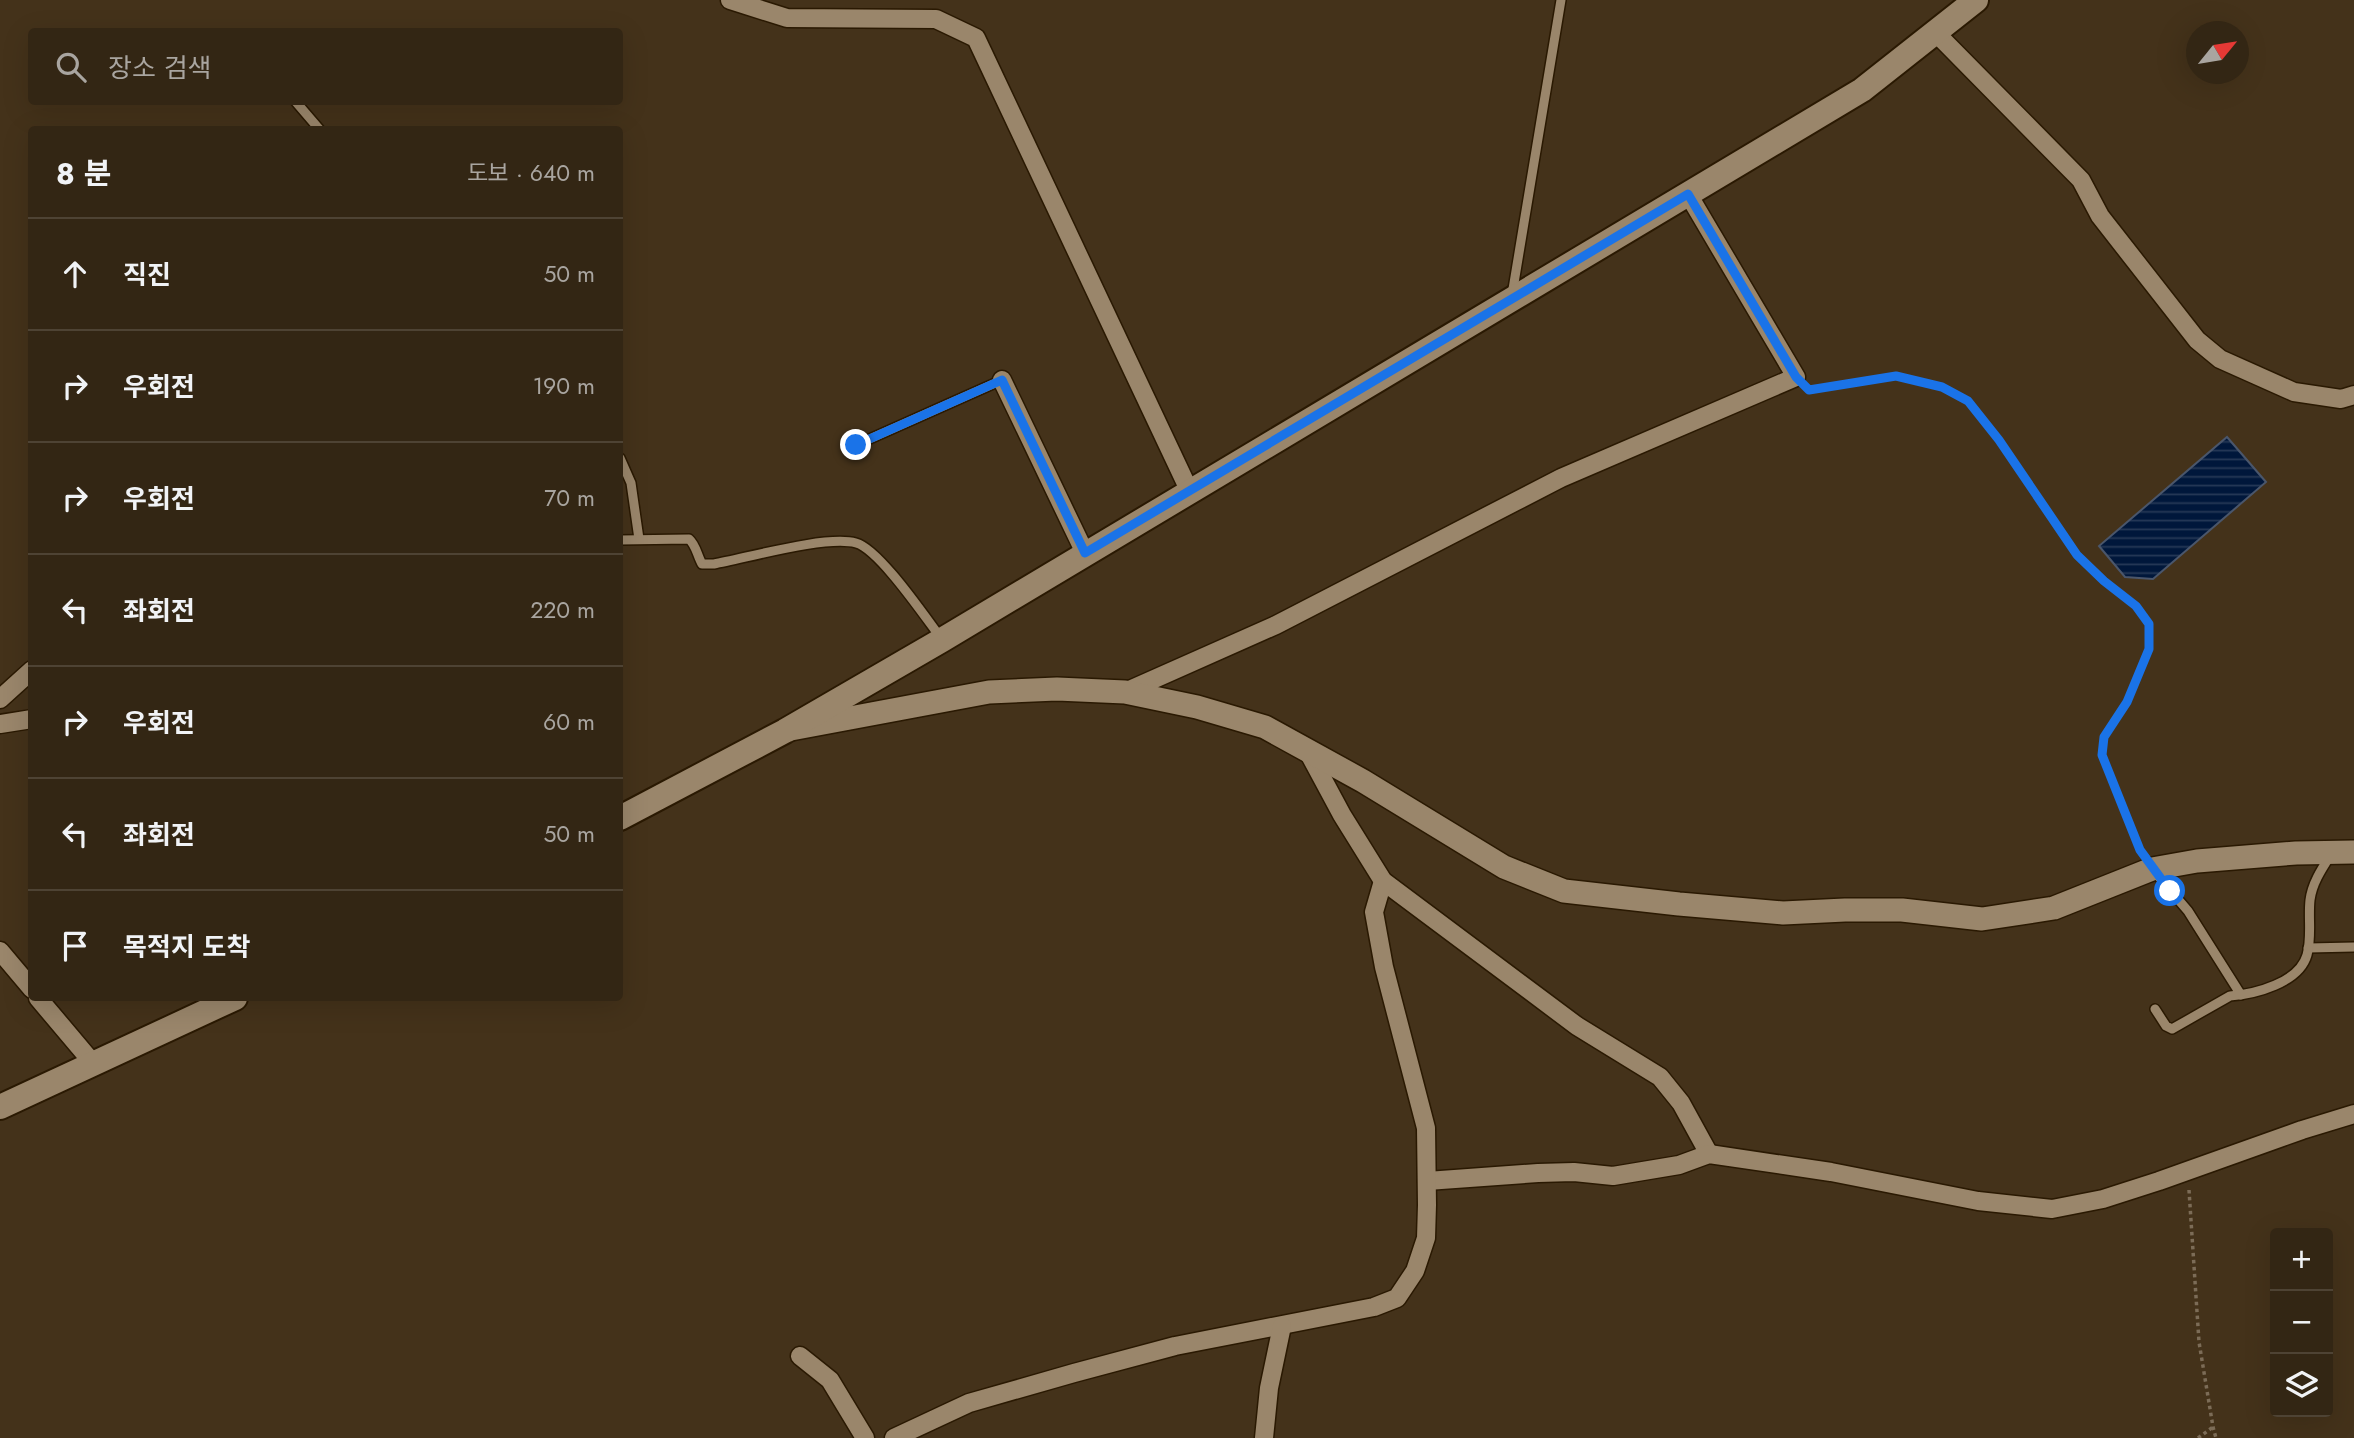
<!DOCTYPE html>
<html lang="ko">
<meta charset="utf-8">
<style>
:root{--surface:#332614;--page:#3b2e1d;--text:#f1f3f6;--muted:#a9a5a0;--line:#4e4334}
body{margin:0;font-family:Jost,"Noto Sans KR",sans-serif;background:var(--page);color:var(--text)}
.controls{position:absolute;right:21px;bottom:21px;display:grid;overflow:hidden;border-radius:7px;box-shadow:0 7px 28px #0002}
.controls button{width:63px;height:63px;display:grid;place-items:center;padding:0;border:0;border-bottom:2px solid var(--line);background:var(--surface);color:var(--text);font:35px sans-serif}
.compass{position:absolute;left:2186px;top:21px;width:63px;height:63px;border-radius:50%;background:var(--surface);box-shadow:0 7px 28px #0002;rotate:60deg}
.stop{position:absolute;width:21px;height:21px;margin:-16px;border:5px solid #1a73e8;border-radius:50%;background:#fff}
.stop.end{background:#1a73e8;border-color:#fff;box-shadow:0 2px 7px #0008}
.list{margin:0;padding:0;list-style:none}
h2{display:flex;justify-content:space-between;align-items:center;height:91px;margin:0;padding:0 28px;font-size:30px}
h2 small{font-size:23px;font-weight:400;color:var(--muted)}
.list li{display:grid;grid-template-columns:46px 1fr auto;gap:21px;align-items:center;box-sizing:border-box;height:112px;padding:0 28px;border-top:2px solid var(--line)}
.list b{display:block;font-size:26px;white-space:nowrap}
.list em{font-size:23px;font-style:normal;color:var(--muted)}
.icon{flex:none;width:38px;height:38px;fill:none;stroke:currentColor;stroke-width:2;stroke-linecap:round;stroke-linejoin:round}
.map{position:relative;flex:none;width:2354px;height:1438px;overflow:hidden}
.search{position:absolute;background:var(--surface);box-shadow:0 7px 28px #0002;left:28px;top:28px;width:595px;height:77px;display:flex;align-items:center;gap:18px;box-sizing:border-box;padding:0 24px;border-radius:7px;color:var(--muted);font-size:26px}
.panel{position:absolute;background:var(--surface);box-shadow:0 7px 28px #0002;left:28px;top:126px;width:595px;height:875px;border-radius:7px}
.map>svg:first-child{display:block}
.water{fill:url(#water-rules);stroke:#4a566b;stroke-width:2}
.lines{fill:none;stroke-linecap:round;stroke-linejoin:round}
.service-casing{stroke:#2a1902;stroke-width:12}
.minor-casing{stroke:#2a1902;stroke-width:21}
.tertiary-casing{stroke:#2a1902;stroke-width:26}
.secondary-casing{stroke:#2a1902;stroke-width:28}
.path{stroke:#7c6c57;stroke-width:3.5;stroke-dasharray:3.5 3.5;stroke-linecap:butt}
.service{stroke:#9a866b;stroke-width:9}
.minor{stroke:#9a866b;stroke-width:18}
.tertiary{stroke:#9a866b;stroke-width:23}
.secondary{stroke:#9a866b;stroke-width:24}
.route{stroke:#1a73e8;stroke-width:9}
</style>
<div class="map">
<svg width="2354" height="1438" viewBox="0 0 2354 1438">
<defs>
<pattern id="water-rules" width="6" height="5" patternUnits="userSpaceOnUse" patternTransform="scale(1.75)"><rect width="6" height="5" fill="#00173b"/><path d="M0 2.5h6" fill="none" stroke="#263957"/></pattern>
</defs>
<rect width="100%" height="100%" fill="#44321a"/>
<!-- water -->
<polygon class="water" points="2227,437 2266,482 2153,579 2125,577 2099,546"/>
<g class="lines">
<!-- service casing -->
<g class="service-casing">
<g id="service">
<polyline points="296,102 320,130"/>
<polyline points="1512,295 1561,0"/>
<polyline points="856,445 1002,380"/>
<polyline points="620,458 631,483 639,539"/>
<path d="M 620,540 L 689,539 C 696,545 697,555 702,564 L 714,564 C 747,558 826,535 856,543 C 879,549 925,617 941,638"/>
<polyline points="2153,870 2188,911 2241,995"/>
<polyline points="2308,948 2354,947"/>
<path d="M 2155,1009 L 2166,1026 L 2172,1029 L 2230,996 C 2255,994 2299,983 2307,955 C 2312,937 2308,918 2310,900 C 2312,884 2321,870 2330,856"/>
</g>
</g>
<!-- minor casing -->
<g class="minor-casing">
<g id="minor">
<polyline points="730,0 787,18 936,19 976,38 1189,490"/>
<polyline points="1936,33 2081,180 2100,216 2197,340 2220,359 2294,392 2341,399 2354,395"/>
<polyline points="1002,380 1085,553"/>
<polyline points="1125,692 1276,625 1561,478 1796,377 1688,194"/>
<polyline points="0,699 32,670"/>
<polyline points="0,724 32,719"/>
<polyline points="1306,748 1342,815 1383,881 1577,1026 1660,1077 1681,1103 1709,1154"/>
<polyline points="0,951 32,989"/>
<polyline points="38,998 92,1062"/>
<polyline points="1427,1181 1538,1173 1574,1172 1613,1176 1679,1165 1709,1154 1831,1172 1978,1201 2052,1209 2103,1199 2159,1181 2302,1130 2354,1114"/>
<polyline points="800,1356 830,1380 865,1438"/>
<polyline points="894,1438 969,1403 1074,1373 1175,1346 1374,1307 1397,1298 1415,1271 1426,1238 1427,1205 1426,1128 1384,967 1374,912 1383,881"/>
<polyline points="1264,1438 1269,1388 1282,1326"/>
</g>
</g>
<!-- tertiary casing -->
<g class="tertiary-casing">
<polyline id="tertiary" points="791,729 989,692 1057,689 1125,692 1197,707 1265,727 1363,781 1504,867 1564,891 1679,904 1783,913 1845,910 1902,910 1982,919 2054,908 2152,869 2197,861 2296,853 2354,852"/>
</g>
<!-- secondary casing -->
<g class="secondary-casing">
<g id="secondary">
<polyline points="620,818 785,731 942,640 1862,90 1976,0"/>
<polyline points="0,1107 235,998"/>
</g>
</g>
<!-- path -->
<g class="path">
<polyline points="1810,390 1896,376 1942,387 1968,401 1999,440 2077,555 2104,581 2136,606 2149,624 2149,650 2128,702 2104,737 2102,755 2141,851"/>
<polyline points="2189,1190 2199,1342 2213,1427 2216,1438"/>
<polyline points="2198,1438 2213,1427"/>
</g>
<!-- service -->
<use href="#service" class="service"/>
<!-- minor -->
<use href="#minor" class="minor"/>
<!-- tertiary -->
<use href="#tertiary" class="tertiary"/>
<!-- secondary -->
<use href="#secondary" class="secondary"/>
</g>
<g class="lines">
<!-- route -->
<polyline class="route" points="856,445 1002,380 1085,553 1688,194 1796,377 1809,390 1896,376 1942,387 1968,401 1999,440 2077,555 2104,581 2136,606 2149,624 2149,649 2127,702 2104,737 2102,755 2140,850 2170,891"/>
</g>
</svg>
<div class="controls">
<button>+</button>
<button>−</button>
<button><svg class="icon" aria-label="layers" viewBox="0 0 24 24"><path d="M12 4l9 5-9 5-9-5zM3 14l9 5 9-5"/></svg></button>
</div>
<svg class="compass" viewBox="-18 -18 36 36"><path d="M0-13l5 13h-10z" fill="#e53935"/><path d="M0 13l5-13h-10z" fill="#a9a5a0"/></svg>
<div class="stop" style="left:2170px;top:891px"></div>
<div class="stop end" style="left:856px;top:445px"></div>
<div class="search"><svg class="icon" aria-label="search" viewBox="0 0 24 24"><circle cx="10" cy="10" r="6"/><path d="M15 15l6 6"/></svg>장소 검색</div>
<section class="panel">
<h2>8 분<small>도보 · 640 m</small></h2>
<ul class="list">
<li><svg class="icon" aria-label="ahead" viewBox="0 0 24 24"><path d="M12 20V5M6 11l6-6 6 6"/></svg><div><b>직진</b></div><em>50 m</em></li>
<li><svg class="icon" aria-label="right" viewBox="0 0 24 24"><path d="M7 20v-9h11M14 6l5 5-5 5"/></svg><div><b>우회전</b></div><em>190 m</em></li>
<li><svg class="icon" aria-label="right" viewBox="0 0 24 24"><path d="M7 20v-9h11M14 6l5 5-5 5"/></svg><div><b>우회전</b></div><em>70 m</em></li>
<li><svg class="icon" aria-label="left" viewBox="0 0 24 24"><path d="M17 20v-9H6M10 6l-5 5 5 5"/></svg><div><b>좌회전</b></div><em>220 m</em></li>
<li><svg class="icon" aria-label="right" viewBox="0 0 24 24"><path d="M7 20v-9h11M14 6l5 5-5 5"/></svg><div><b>우회전</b></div><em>60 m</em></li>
<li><svg class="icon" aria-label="left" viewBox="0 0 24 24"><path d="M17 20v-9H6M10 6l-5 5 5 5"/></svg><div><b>좌회전</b></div><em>50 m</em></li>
<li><svg class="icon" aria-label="arrive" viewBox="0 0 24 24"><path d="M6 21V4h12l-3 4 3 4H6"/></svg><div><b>목적지 도착</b></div></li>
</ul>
</section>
</div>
